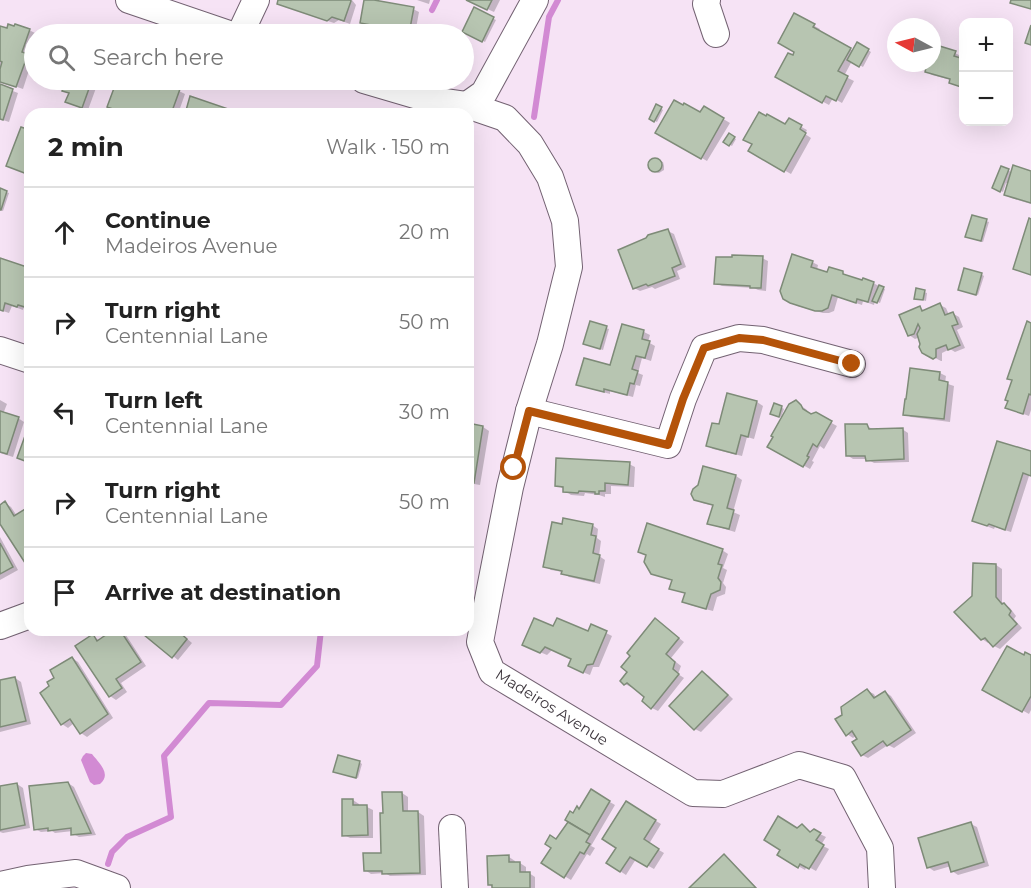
<!DOCTYPE html>
<meta charset="utf-8">
<style>
:root{--surface:#fff;--page:#f2f2f2;--text:#222;--muted:#767676;--line:#e0e0e0}
body{margin:0;font-family:Montserrat,sans-serif;background:var(--page);color:var(--text)}
.controls{position:absolute;right:18px;top:18px;display:grid;overflow:hidden;border-radius:12px;box-shadow:0 6px 24px #0002}
.controls button{width:54px;height:54px;display:grid;place-items:center;padding:0;border:0;border-bottom:2px solid var(--line);background:var(--surface);color:var(--text);font:30px sans-serif}
.compass{position:absolute;left:887px;top:18px;width:54px;height:54px;border-radius:50%;background:var(--surface);box-shadow:0 6px 24px #0002;rotate:277deg}
.stop{position:absolute;width:18px;height:18px;margin:-14px;border:4px solid #b45309;border-radius:50%;background:#fff}
.stop.end{background:#b45309;border-color:#fff;box-shadow:0 2px 6px #0008}
.list{margin:0;padding:0;list-style:none}
h2{display:flex;justify-content:space-between;align-items:center;height:78px;margin:0;padding:0 24px;font-size:26px}
h2 small{font-size:20px;font-weight:400;color:var(--muted)}
.list li{display:grid;grid-template-columns:39px 1fr auto;gap:18px;align-items:center;box-sizing:border-box;height:90px;padding:0 24px;border-top:2px solid var(--line)}
.list b{display:block;font-size:22px;white-space:nowrap}
.list p{margin:0;font-size:20px;white-space:nowrap;color:var(--muted)}
.list em{font-size:20px;font-style:normal;color:var(--muted)}
.icon{flex:none;width:33px;height:33px;fill:none;stroke:currentColor;stroke-width:2;stroke-linecap:round;stroke-linejoin:round}
.map{position:relative;flex:none;width:1031px;height:888px;overflow:hidden}
.search{position:absolute;background:var(--surface);box-shadow:0 6px 24px #0002;left:24px;top:24px;width:450px;height:66px;display:flex;align-items:center;gap:15px;box-sizing:border-box;padding:0 21px;border-radius:33px;color:var(--muted);font-size:22px}
.panel{position:absolute;background:var(--surface);box-shadow:0 6px 24px #0002;left:24px;top:108px;width:450px;height:528px;border-radius:18px}
.map>svg:first-child{display:block}
.water{fill:#d28ad3}
.shadow{fill:#0003}
.lines{fill:none;stroke-linecap:round;stroke-linejoin:round}
.stream{stroke:#d28ad3;stroke-width:6}
.building{fill:#b7c5b1;stroke:#7e8b78;stroke-width:1.5}
.minor-casing{stroke:#736272;stroke-width:28}
.minor{stroke:#fff;stroke-width:26}
.route{stroke:#b45309;stroke-width:8}
.labels{text-anchor:middle;dominant-baseline:central;stroke-width:6;stroke-linejoin:round;paint-order:stroke}
.street-label{font-size:15px;fill:#3e373e;stroke:#fff}
</style>
<div class="map">
<svg width="1031" height="888" viewBox="0 0 1031 888">
<rect width="100%" height="100%" fill="#f6e3f5"/>
<!-- water -->
<path class="water" d="M 86,753 L 92,754 C 99,763 112,774 100,784 L 94,785 L 90,782 L 81,760 L 83,756 Z"/>
<!-- shadow -->
<g class="shadow">
<polygon points="280,0 352,0 356,5 350,24 339,20 334,23 285,7"/>
<polygon points="417,0 430,0 429,4"/>
<polygon points="468,0 500,0 494,12"/>
<polygon points="413,9 419,12 415,34 388,34 389,30 368,26 362,22"/>
<polygon points="475,10 496,20 485,42 464,31"/>
<polygon points="794,15 820,29 818,32 854,51 858,44 871,52 863,67 852,61 844,76 854,81 842,103 833,98 829,105 777,77 793,57 796,51"/>
<polygon points="0,27 29,30 35,33 28,56 33,58 23,89 0,81"/>
<polygon points="934,46 955,53 961,56 960,59 964,60 964,88 950,82 951,80 932,75 926,71 929,63 932,63 932,52"/>
<polygon points="67,80 96,80 93,86 96,88 88,110 73,105 70,94 63,90"/>
<polygon points="118,80 134,80 163,89 179,91 185,94 178,114 170,114 162,111 161,114 126,114 109,107"/>
<polygon points="44,81 44,80 62,80 59,88"/>
<polygon points="0,86 18,93 9,122 0,119"/>
<polygon points="657,106 663,110 657,122 651,119"/>
<polygon points="705,108 730,123 707,161 657,132 701,114"/>
<polygon points="789,120 807,130 805,134 811,138 791,174 750,151 754,144 786,127"/>
<polygon points="729,135 736,139 732,146 725,142"/>
<polygon points="653,159 663,162 664,166 664,170 659,173 652,171 649,167 649,163"/>
<polygon points="1008,170 1012,173 1031,172 1031,204 1011,198 1005,194 1009,184 1006,183 1003,192 994,188"/>
<polygon points="0,190 9,193 3,211 0,210"/>
<polygon points="986,221 989,222 983,242 969,238"/>
<polygon points="668,231 674,234 686,267 677,271 680,279 655,289 652,287 640,291 634,288"/>
<polygon points="762,258 768,261 766,291 758,290 754,288 722,286 716,283"/>
<polygon points="0,259 30,269 30,309 24,307 23,310 12,306 9,313 0,310"/>
<polygon points="812,262 818,265 817,270 828,274 843,273 848,277 873,283 885,289 880,303 875,301 874,305 863,301 862,305 838,297 834,311 829,313 823,313 797,306 784,298"/>
<polygon points="981,274 984,276 978,295 962,290"/>
<polygon points="917,290 927,293 926,301 916,298"/>
<polygon points="940,305 946,308 949,315 952,313 959,317 963,327 957,330 965,348 955,352 950,349 942,353 942,361 941,361 924,352 920,337 915,339 909,335 920,308 925,311"/>
<polygon points="1031,324 1031,410 1029,416 1007,408 1013,381 1009,378"/>
<polygon points="623,326 644,332 650,335 648,342 655,346 651,361 642,358 638,373 643,375 640,386 636,385 633,397 610,391 610,394 584,387 578,384 611,367"/>
<polygon points="606,328 609,329 603,350 587,345"/>
<polygon points="940,373 946,376 945,383 954,386 950,422 911,417 905,414"/>
<polygon points="728,395 757,402 763,406 754,439 747,437 742,456 713,449 707,445 720,426"/>
<polygon points="0,400 7,404 3,414 18,418 24,422 13,457 0,453"/>
<polygon points="796,402 807,410 808,414 811,415 815,414 837,426 824,449 820,446 812,461 814,462 810,469 769,446"/>
<polygon points="781,407 784,409 781,417 774,415"/>
<polygon points="468,425 483,427 489,431 480,485 468,483"/>
<polygon points="866,426 873,429 902,429 908,433 909,462 874,463 867,459 853,459 847,455"/>
<polygon points="1031,453 1031,476 1029,476 1011,532 995,527 994,529 973,521"/>
<polygon points="629,464 635,467 634,487 611,486 611,494 605,494 605,497 599,495 585,493 584,496 571,495 565,491 565,489 556,485"/>
<polygon points="704,468 736,476 742,480 733,512 740,515 735,532 715,526 709,523 714,506 702,503 695,499"/>
<polygon points="5,503 11,507 17,516 30,508 30,566 28,565 0,521 0,506"/>
<polygon points="592,525 598,529 597,538 601,541 599,556 605,560 600,584 569,577 563,572 551,570 545,566"/>
<polygon points="468,535 471,537 468,551"/>
<polygon points="0,537 18,570 0,580"/>
<polygon points="722,550 728,554 723,568 727,570 723,583 726,587 725,594 717,597 713,611 690,605 684,602 686,594 671,588 673,580 659,576 652,573"/>
<polygon points="996,565 1002,569 1002,602 1010,608 1016,616 1014,619 1022,628 1000,649 994,646 990,641 988,643 982,639 973,597"/>
<polygon points="656,620 684,642 671,658 681,666 678,674 684,678 658,711 652,708 647,697 633,686 631,687 625,684 629,672"/>
<polygon points="592,626 612,636 599,667 593,667 590,675 575,669 572,659 552,650 547,655 530,648 554,628 589,633"/>
<polygon points="116,630 120,630 124,632 146,666 121,683 127,692 116,700 110,696 93,636 100,641"/>
<polygon points="141,630 182,630 179,632 192,643 178,660"/>
<polygon points="1024,657 1031,657 1031,710 1029,714 984,689"/>
<polygon points="72,658 78,662 113,718 87,737 81,733 74,723 68,728 62,724 51,687 56,678"/>
<polygon points="703,672 709,676 733,699 701,732 695,729"/>
<polygon points="15,678 21,682 31,724 0,732 0,682"/>
<polygon points="868,691 874,694 876,698 885,692 891,696 916,733 894,748 888,745 868,758 862,755 860,739 857,735 853,738 847,734 843,716"/>
<polygon points="359,762 362,764 358,778 337,773"/>
<polygon points="68,783 74,787 96,835 79,837 73,834 73,831 55,833 52,831 41,832 35,829"/>
<polygon points="17,784 23,788 30,828 3,833 0,832 0,787"/>
<polygon points="591,791 615,805 591,846 595,848 590,856 587,854 571,880 543,863 571,822 578,808 581,810"/>
<polygon points="402,793 408,797 408,813 418,812 424,816 426,875 390,876 385,873 371,874 365,870 383,854 384,814"/>
<polygon points="353,800 359,804 359,807 367,807 373,810 373,838 350,838 344,835"/>
<polygon points="627,803 661,824 649,844 664,853 654,869 636,859 626,875 608,863 618,847"/>
<polygon points="971,824 977,827 989,866 958,875 952,871 951,866 934,871 928,867"/>
<polygon points="802,826 812,833 814,831 826,837 821,845 829,849 816,871 807,866 805,870 779,855"/>
<polygon points="724,856 730,860 757,888 691,888"/>
<polygon points="509,857 515,861 515,864 520,863 526,867 526,873 529,873 535,877 535,888 493,888 489,884"/>
</g>
<g class="lines">
<!-- stream -->
<g class="stream">
<polyline points="432,10 437,0"/>
<polyline points="534,117 549,17 558,0"/>
<polyline points="108,864 112,852 127,837 171,817 164,756 209,703 281,705 317,666 321,630"/>
</g>
</g>
<!-- building -->
<g class="building">
<polygon points="278,0 350,0 351,1 344,21 332,17 327,21 277,4"/>
<polygon points="364,0 374,0 414,7 409,34 387,34 388,28 360,23"/>
<polygon points="466,0 492,0 487,10"/>
<polygon points="1011,0 1031,0 1031,9 1010,3"/>
<polygon points="474,7 494,17 482,42 462,32"/>
<polygon points="794,13 815,24 813,27 851,48 838,71 848,76 836,101 826,96 822,103 775,77 788,53 793,55 794,52 778,43"/>
<polygon points="8,24 14,26 15,24 30,29 22,52 28,54 16,87 0,82 0,69 2,62 0,61 0,26 7,28"/>
<polygon points="1031,25 1031,45 1025,43"/>
<polygon points="857,42 869,49 859,67 847,60"/>
<polygon points="933,44 956,51 954,56 964,59 964,88 949,83 950,79 925,72 927,63 932,63"/>
<polygon points="43,80 55,80 53,85 42,81"/>
<polygon points="66,80 89,80 88,82 91,83 82,108 65,102 69,93 62,91"/>
<polygon points="117,80 139,80 163,88 165,85 180,89 171,114 155,109 153,114 146,112 146,114 127,114 107,107"/>
<polygon points="0,84 13,89 3,120 0,119"/>
<polygon points="190,96 240,113 239,114 185,114"/>
<polygon points="674,100 683,105 684,103 700,112 704,106 724,118 701,159 655,133"/>
<polygon points="656,104 662,107 654,122 649,119"/>
<polygon points="759,112 766,116 767,114 785,124 789,118 802,125 800,129 806,133 784,172 748,151 752,144 743,140"/>
<polygon points="21,127 30,130 30,166 27,174 6,166"/>
<polygon points="729,133 735,137 729,146 723,142"/>
<circle cx="655" cy="165" r="7"/>
<polygon points="1013,165 1031,171 1031,203 1004,195"/>
<polygon points="1001,166 1009,169 1000,192 992,188"/>
<polygon points="0,188 7,191 1,210 0,210"/>
<polygon points="972,215 987,219 981,241 965,237"/>
<polygon points="1029,218 1031,219 1031,275 1013,269"/>
<polygon points="668,229 681,264 672,268 675,276 648,286 646,284 633,289 618,250 646,238 648,235"/>
<polygon points="792,254 813,261 811,267 827,272 829,267 843,271 843,274 862,280 863,278 874,282 868,302 857,299 856,303 832,295 828,308 822,311 815,311 790,303 783,299 780,291"/>
<polygon points="732,255 763,256 761,288 750,288 750,286 714,284 716,257 732,257"/>
<polygon points="0,258 30,268 30,304 28,308 18,305 17,307 5,303 3,311 0,310"/>
<polygon points="964,268 982,273 976,295 958,290"/>
<polygon points="879,285 884,287 877,303 872,301"/>
<polygon points="916,288 925,290 923,300 914,299"/>
<polygon points="940,303 945,315 953,312 958,324 952,326 960,345 948,350 946,345 936,349 936,357 933,359 922,353 919,347 920,344 917,334 920,328 918,324 914,334 908,336 899,315 920,306 922,311"/>
<polygon points="590,321 607,326 600,349 583,344"/>
<polygon points="1027,321 1031,323 1031,395 1029,394 1023,414 1005,408 1008,401 1005,400 1012,380 1007,379"/>
<polygon points="622,324 644,330 642,339 650,341 645,358 636,356 632,369 638,371 634,384 630,383 627,395 604,389 604,392 576,385 584,358 610,365"/>
<polygon points="910,368 940,372 939,380 948,382 944,419 903,415 905,399 906,399"/>
<polygon points="727,393 757,401 748,437 741,435 736,454 706,446 712,423 719,424"/>
<polygon points="796,400 801,405 803,409 811,414 816,412 832,421 817,447 813,444 807,456 809,457 803,467 767,447 773,437 771,436 789,404"/>
<polygon points="774,403 782,406 779,417 770,414"/>
<polygon points="0,411 19,417 7,454 0,452"/>
<polygon points="30,422 30,463 17,458"/>
<polygon points="468,423 483,426 474,483 468,482"/>
<polygon points="845,424 867,424 869,429 903,428 904,459 866,461 865,456 846,456"/>
<polygon points="997,441 1031,451 1031,476 1023,473 1005,530 989,524 987,526 972,521"/>
<polygon points="556,458 630,462 628,485 605,483 605,491 599,491 599,494 595,494 595,492 579,491 578,493 563,492 563,487 555,486"/>
<polygon points="703,466 736,475 727,508 734,510 729,529 707,524 713,505 694,500 691,494 693,489 698,485"/>
<polygon points="5,501 14,516 30,506 30,564 27,566 0,524 0,505"/>
<polygon points="563,518 593,524 591,535 596,536 593,553 600,555 594,581 561,574 562,571 543,567 552,522 562,524"/>
<polygon points="647,523 723,549 718,564 722,565 718,578 721,582 720,590 711,594 706,609 682,602 685,593 669,589 672,580 651,574 644,562 646,555 638,552"/>
<polygon points="0,543 13,567 0,574"/>
<polygon points="973,563 996,564 996,597 1002,604 1004,603 1011,611 1009,615 1017,624 993,647 985,638 981,640 954,612 972,596"/>
<polygon points="534,618 553,626 557,618 588,631 591,624 607,631 593,664 587,665 583,673 568,666 571,659 545,647 540,653 522,645"/>
<polygon points="655,618 679,638 666,654 675,662 673,669 679,674 651,709 642,701 644,697 627,683 624,685 620,681 627,672 621,667 630,656 627,653"/>
<polygon points="113,630 120,630 141,662 116,679 122,688 109,697 75,646 93,634 97,641"/>
<polygon points="138,630 177,630 187,639 172,658"/>
<polygon points="1007,646 1024,655 1025,652 1031,655 1031,696 1022,712 982,690"/>
<polygon points="72,657 108,714 80,734 70,719 61,725 40,693 49,686 47,682 54,678 50,670"/>
<polygon points="702,671 728,695 694,730 669,706"/>
<polygon points="15,677 26,721 0,727 0,680"/>
<polygon points="867,689 874,698 885,691 911,730 887,746 883,741 861,756 852,742 857,739 852,731 846,736 835,719 842,715 841,707"/>
<polygon points="338,755 360,761 356,778 333,772"/>
<polygon points="68,782 91,833 71,835 71,828 48,831 48,828 34,830 29,786"/>
<polygon points="17,783 25,825 0,830 0,786"/>
<polygon points="591,789 610,801 590,835 565,820 570,811 573,813 577,806 579,809"/>
<polygon points="382,792 402,792 403,811 418,811 420,873 382,874 382,871 364,871 363,853 381,853 380,813 383,813"/>
<polygon points="342,799 353,799 353,805 367,805 368,835 342,836"/>
<polygon points="626,801 656,820 644,839 659,849 647,867 630,857 620,872 606,863 616,848 602,839"/>
<polygon points="778,816 797,828 802,824 810,832 814,829 821,833 816,840 824,845 809,869 800,864 798,868 777,855 780,850 764,840"/>
<polygon points="568,822 590,835 586,842 590,844 584,854 580,852 564,878 541,863 551,848 545,844 550,835 556,839"/>
<polygon points="971,822 984,862 951,872 948,862 927,868 918,838"/>
<polygon points="724,854 756,888 689,888"/>
<polygon points="509,855 509,862 520,862 520,872 530,872 530,888 492,888 492,885 488,885 487,856"/>
</g>
<g class="lines">
<!-- minor casing -->
<g class="minor-casing">
<g id="minor">
<polyline points="129,0 229,34"/>
<polyline points="707,0 706,4 716,34"/>
<polyline points="240,34 256,0"/>
<polyline points="364,80 432,100 467,105 505,118 530,144 550,177 565,221 569,267 550,344 529,411 510,487 489,594 480,642 492,672 693,793 723,794 799,765 843,778 880,848 882,888"/>
<polyline points="467,105 484,93 535,0"/>
<polyline points="0,350 30,360"/>
<polyline points="529,411 668,445 683,399 704,348 739,338 763,340 852,364"/>
<polyline points="0,626 30,615"/>
<polyline points="452,828 455,888"/>
<polyline points="0,885 28,879 76,873 117,888"/>
</g>
</g>
<!-- minor -->
<use href="#minor" class="minor"/>
</g>
<g class="lines">
<!-- route -->
<polyline class="route" points="514,468 529,411 668,445 683,399 704,348 739,338 763,340 852,364"/>
</g>
<g class="labels">
<!-- street labels -->
<g class="street-label">
<text transform="translate(552 707) rotate(32)">Madeiros Avenue</text>
</g>
</g>
</svg>
<div class="controls">
<button>+</button>
<button>−</button>
</div>
<svg class="compass" viewBox="-18 -18 36 36"><path d="M0-13l5 13h-10z" fill="#e53935"/><path d="M0 13l5-13h-10z" fill="#767676"/></svg>
<div class="stop" style="left:514px;top:468px"></div>
<div class="stop end" style="left:852px;top:364px"></div>
<div class="search"><svg class="icon" aria-label="search" viewBox="0 0 24 24"><circle cx="10" cy="10" r="6"/><path d="M15 15l6 6"/></svg>Search here</div>
<section class="panel">
<h2>2 min<small>Walk · 150 m</small></h2>
<ul class="list">
<li><svg class="icon" aria-label="ahead" viewBox="0 0 24 24"><path d="M12 20V5M6 11l6-6 6 6"/></svg><div><b>Continue</b><p>Madeiros Avenue</p></div><em>20 m</em></li>
<li><svg class="icon" aria-label="right" viewBox="0 0 24 24"><path d="M7 20v-9h11M14 6l5 5-5 5"/></svg><div><b>Turn right</b><p>Centennial Lane</p></div><em>50 m</em></li>
<li><svg class="icon" aria-label="left" viewBox="0 0 24 24"><path d="M17 20v-9H6M10 6l-5 5 5 5"/></svg><div><b>Turn left</b><p>Centennial Lane</p></div><em>30 m</em></li>
<li><svg class="icon" aria-label="right" viewBox="0 0 24 24"><path d="M7 20v-9h11M14 6l5 5-5 5"/></svg><div><b>Turn right</b><p>Centennial Lane</p></div><em>50 m</em></li>
<li><svg class="icon" aria-label="arrive" viewBox="0 0 24 24"><path d="M6 21V4h12l-3 4 3 4H6"/></svg><div><b>Arrive at destination</b></div></li>
</ul>
</section>
</div>
